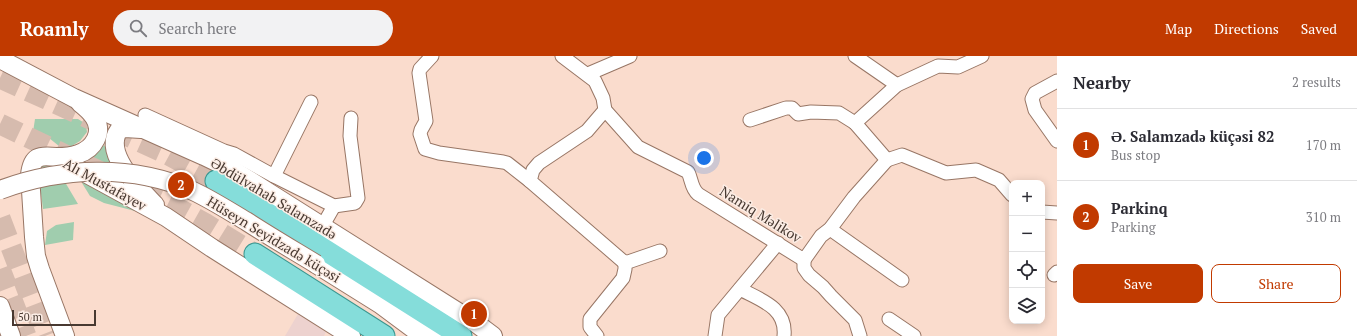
<!DOCTYPE html>
<meta charset="utf-8">
<style>
:root{--surface:#fff;--page:#f2f2f3;--text:#2b2b33;--muted:#7c7c81;--line:#e1e1e2;--accent:#c13a00}
body{margin:0;font-family:"PT Serif",serif;background:var(--page);color:var(--text)}
.controls{position:absolute;right:12px;bottom:12px;display:grid;overflow:hidden;border-radius:8px;box-shadow:0 2px 10px #0003}
.controls button{width:36px;height:36px;display:grid;place-items:center;padding:0;border:0;border-bottom:1px solid var(--line);background:var(--surface);color:var(--text);font:20px sans-serif}
.scale{position:absolute;left:12px;bottom:10px;width:84px;box-sizing:border-box;padding-left:4px;border:2px solid #483931;border-top:0;font-size:11px;line-height:14px;white-space:nowrap;color:#483931;-webkit-text-stroke:3px #fcede5;paint-order:stroke}
.you{position:absolute;left:704px;top:102px;width:14px;height:14px;margin:-10px;border:3px solid #fff;border-radius:50%;background:#1a73e8;box-shadow:0 0 0 6px #1a73e833}
.badge{display:grid;place-items:center;width:26px;height:26px;border-radius:50%;background:var(--accent);color:#fff;font-size:13px;font-weight:700}
.pin{position:absolute;translate:-50% -50%;border:2px solid #fff;box-shadow:0 1px 4px #0006}
.list{margin:0;padding:0;list-style:none}
h2{display:flex;justify-content:space-between;align-items:center;height:52px;margin:0;padding:0 16px;font-size:17px}
h2 small{font-size:13px;font-weight:400;color:var(--muted)}
.list li{display:grid;grid-template-columns:26px 1fr auto;gap:12px;align-items:center;box-sizing:border-box;height:72px;padding:0 16px;border-top:1px solid var(--line)}
.list b{display:block;font-size:15px;white-space:nowrap}
.list p{margin:0;font-size:13px;white-space:nowrap;color:var(--muted)}
.list em{font-size:13px;font-style:normal;color:var(--muted)}
.actions{display:flex;gap:8px;padding:12px 16px}
.actions a{flex:1;padding:9px 0;border:1px solid var(--accent);border-radius:8px;text-align:center;font-size:14px;color:var(--accent)}
.actions .main{background:var(--accent);color:#fff}
.icon{flex:none;width:22px;height:22px;fill:none;stroke:currentColor;stroke-width:2;stroke-linecap:round;stroke-linejoin:round}
.map{position:relative;flex:none;width:1057px;height:280px;overflow:hidden}
header{display:flex;align-items:center;gap:24px;box-sizing:border-box;height:56px;padding:0 20px;background:var(--accent);color:#fff}
header strong{font-size:19px}
nav{display:flex;gap:22px;margin-inline-start:auto;font-size:14px}
.search{width:280px;height:36px;background:var(--page);display:flex;align-items:center;gap:10px;box-sizing:border-box;padding:0 14px;border-radius:22px;color:var(--muted);font-size:15px}
main{display:flex}
aside{flex:1;background:var(--surface)}
.map>svg:first-child{display:block}
.industrial{fill:#edd2cf}
.green{fill:#a0cdae}
.lines{fill:none;stroke-linecap:round;stroke-linejoin:round}
.primary-tunnel{stroke:#d6bbae;stroke-width:21;stroke-dasharray:21 10;stroke-linecap:butt}
.street-casing{stroke:#987665;stroke-width:15}
.secondary-casing{stroke:#987665;stroke-width:20}
.primary-casing{stroke:#3a958f;stroke-width:23}
.street{stroke:#fff;stroke-width:13}
.secondary{stroke:#fff;stroke-width:18}
.primary{stroke:#85ddda;stroke-width:21}
.secondary-bridge-casing{stroke:#987665;stroke-width:20;stroke-linecap:butt}
.secondary-bridge{stroke:#fff;stroke-width:18}
.labels{text-anchor:middle;dominant-baseline:central;stroke-width:3;stroke-linejoin:round;paint-order:stroke}
.street-label{font-size:14px;fill:#483931;stroke:#fcede5}
</style>
<header>
<strong>Roamly</strong>
<div class="search"><svg class="icon" aria-label="search" viewBox="0 0 24 24"><circle cx="10" cy="10" r="6"/><path d="M15 15l6 6"/></svg>Search here</div>
<nav><a>Map</a><a>Directions</a><a>Saved</a></nav>
</header>
<main>
<div class="map">
<svg width="1057" height="280" viewBox="0 0 1057 280">
<rect width="100%" height="100%" fill="#fadccd"/>
<!-- industrial -->
<polygon class="industrial" points="298,258 326,276 324,280 285,280"/>
<!-- green -->
<g class="green">
<polygon points="35,63 78,63 86,68 87,76 80,85 70,91 59,90 49,82 33,76"/>
<polygon points="104,89 125,130 78,108 96,98"/>
<polygon points="53,106 78,148 43,153 38,114 39,110"/>
<polygon points="82,127 92,127 139,154 135,155 104,147 90,140"/>
<polygon points="74,166 73,184 45,189 47,175 56,169"/>
</g>
<g class="lines">
<!-- primary-tunnel -->
<g class="primary-tunnel">
<polyline points="0,22 165,97 216,125"/>
<polyline points="0,68 181,154 206,168 255,198"/>
<polyline points="0,162 45,280"/>
<polyline points="0,213 26,280"/>
</g>
<!-- street casing -->
<g class="street-casing">
<g id="street">
<polyline points="432,0 420,13 419,17 426,65 421,74 420,78 425,93 439,97 503,106 507,107 530,125"/>
<path d="M 562,0 L 595,25 L 603,42 L 605,54 L 638,91 L 688,116 C 692,124 691,132 698,138 L 804,204 L 821,180 L 830,173 L 854,141 L 887,104 L 855,67 L 897,29 L 938,10 L 958,11 L 982,0"/>
<polyline points="855,0 897,29"/>
<polyline points="588,18 630,0"/>
<polyline points="1057,25 1035,37 1032,43 1035,54 1057,85"/>
<polyline points="605,54 587,75 539,107 533,114 530,125 625,207 660,195"/>
<polyline points="145,59 224,95 234,98 274,120 334,150 355,147 358,142 350,80 351,62"/>
<polyline points="750,64 786,52 792,52 798,58 811,56 839,57 855,67"/>
<polyline points="887,104 902,99 946,117 976,114 999,124 1012,139"/>
<polyline points="274,120 311,46"/>
<polyline points="1042,156 1057,157"/>
<polyline points="322,171 334,150"/>
<polyline points="830,173 902,224"/>
<polyline points="804,204 804,212 809,219 823,231 831,240 855,264 860,280"/>
<polyline points="1054,219 1057,216"/>
<path d="M 740,233 C 761,244 787,252 784,280"/>
<polyline points="889,263 914,280"/>
<polyline points="597,280 590,271 590,263 623,222 625,213 625,207"/>
<polyline points="715,280 718,259 778,187"/>
</g>
</g>
<!-- secondary casing -->
<g class="secondary-casing">
<g id="secondary">
<polyline points="0,3 74,42 204,100 233,114 477,268 493,280"/>
<path d="M 141,73 L 125,72 L 119,74 C 102,97 140,133 155,149"/>
<path d="M 56,101 C 63,101 71,101 78,98 C 94,93 104,76 94,61 C 90,55 85,51 80,47"/>
<polyline points="316,208 380,248 423,280"/>
<polyline points="0,250 11,280"/>
<polyline points="414,266 440,280"/>
<path d="M 65,280 L 40,213 L 36,200 L 34,181 L 30,119 C 32,100 39,99 56,101 L 166,161 L 212,192 L 351,280"/>
</g>
</g>
<!-- primary casing -->
<g class="primary-casing">
<g id="primary">
<polyline points="216,125 461,280"/>
<polyline points="255,198 384,280"/>
</g>
</g>
<!-- street -->
<use href="#street" class="street"/>
<!-- secondary -->
<use href="#secondary" class="secondary"/>
<!-- primary -->
<use href="#primary" class="primary"/>
<!-- secondary-bridge casing -->
<g class="secondary-bridge-casing">
<path id="secondary-bridge" d="M 0,134 C 61,111 133,108 193,135 C 212,144 229,155 246,165 C 269,180 293,194 316,208"/>
</g>
<!-- secondary-bridge -->
<use href="#secondary-bridge" class="secondary-bridge"/>
</g>
<g class="labels">
<!-- street labels -->
<g class="street-label">
<text transform="translate(105 128) rotate(29)">Alı Mustafayev</text>
<text transform="translate(274 142) rotate(31)">Əbdülvahab Salamzadə</text>
<text transform="translate(761 158) rotate(32)">Namiq Məlikov</text>
<text transform="translate(274 183) rotate(31)">Hüseyn Seyidzadə küçəsi</text>
</g>
</g>
</svg>
<div class="controls">
<button>+</button>
<button>−</button>
<button><svg class="icon" aria-label="locate" viewBox="0 0 24 24"><circle cx="12" cy="12" r="6"/><path d="M12 2v4M12 18v4M2 12h4M18 12h4"/></svg></button>
<button><svg class="icon" aria-label="layers" viewBox="0 0 24 24"><path d="M12 4l9 5-9 5-9-5zM3 14l9 5 9-5"/></svg></button>
</div>
<div class="scale">50 m</div>
<div class="you"></div>
<div class="pin badge" style="left:474px;top:258px">1</div>
<div class="pin badge" style="left:181px;top:129px">2</div>
</div>
<aside>
<h2>Nearby<small>2 results</small></h2>
<ul class="list">
<li><span class="badge">1</span><div><b>Ə. Salamzadə küçəsi 82</b><p>Bus stop</p></div><em>170 m</em></li>
<li><span class="badge">2</span><div><b>Parkinq</b><p>Parking</p></div><em>310 m</em></li>
</ul>
<div class="actions"><a class="main">Save</a><a>Share</a></div>
</aside>
</main>
